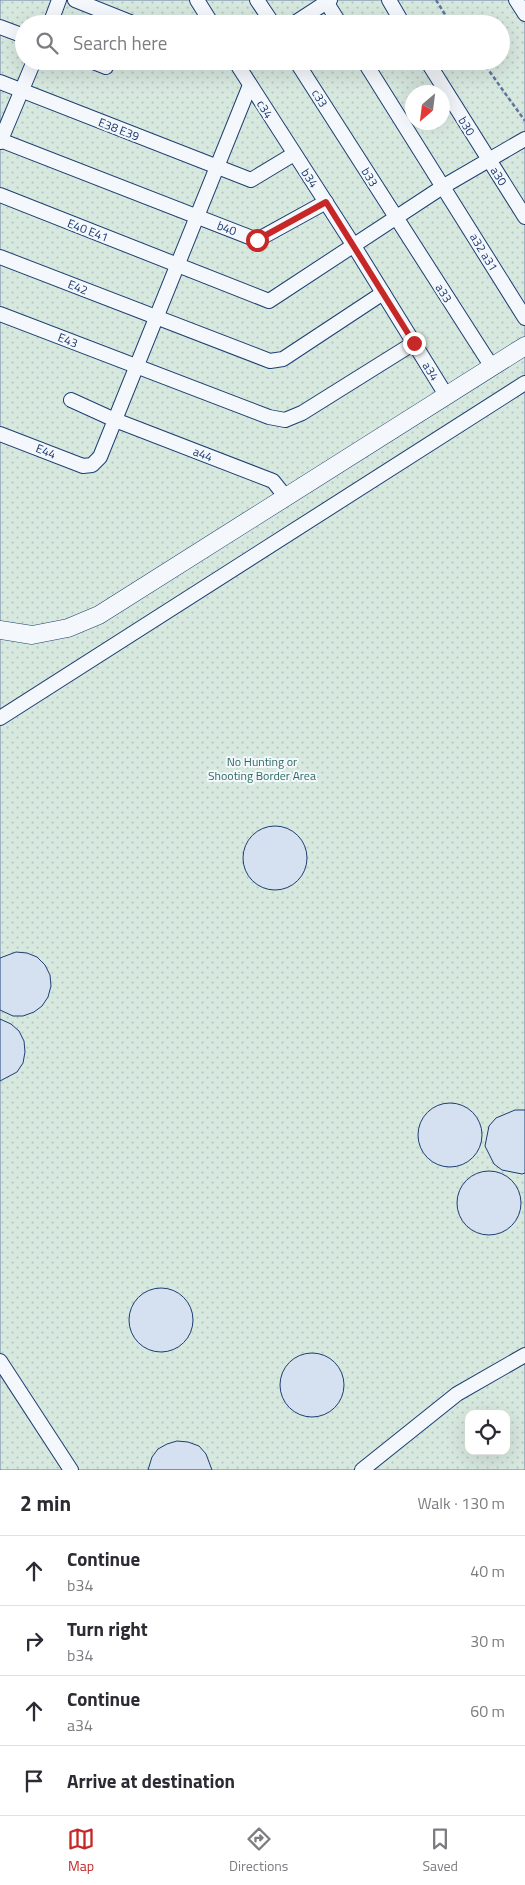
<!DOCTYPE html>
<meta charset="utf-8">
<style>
:root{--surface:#fff;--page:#f2f2f3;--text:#2b2b33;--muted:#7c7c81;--line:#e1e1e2;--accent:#c62828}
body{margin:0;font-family:"Titillium Web",sans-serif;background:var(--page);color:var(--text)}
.controls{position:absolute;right:15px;bottom:15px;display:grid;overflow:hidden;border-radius:10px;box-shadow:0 5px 20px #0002}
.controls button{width:45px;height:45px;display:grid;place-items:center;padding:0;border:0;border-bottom:1px solid var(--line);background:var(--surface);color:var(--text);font:25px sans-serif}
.compass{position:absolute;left:405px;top:85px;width:45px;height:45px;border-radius:50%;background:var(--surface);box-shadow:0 5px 20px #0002;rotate:208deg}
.stop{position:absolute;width:15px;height:15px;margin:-11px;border:4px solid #c62828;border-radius:50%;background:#fff}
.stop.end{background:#c62828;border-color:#fff;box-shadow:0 1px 5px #0008}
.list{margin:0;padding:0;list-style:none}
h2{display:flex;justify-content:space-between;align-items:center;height:65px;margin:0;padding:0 20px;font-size:21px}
h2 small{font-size:16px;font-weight:400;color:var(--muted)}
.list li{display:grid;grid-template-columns:32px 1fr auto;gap:15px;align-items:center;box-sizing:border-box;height:70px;padding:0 20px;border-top:1px solid var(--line)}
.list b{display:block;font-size:19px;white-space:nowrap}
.list p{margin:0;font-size:16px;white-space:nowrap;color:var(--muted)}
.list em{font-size:16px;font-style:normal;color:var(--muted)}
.icon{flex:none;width:28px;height:28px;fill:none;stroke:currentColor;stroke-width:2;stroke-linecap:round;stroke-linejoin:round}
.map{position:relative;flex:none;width:525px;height:1470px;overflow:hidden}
.search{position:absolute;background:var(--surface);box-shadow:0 5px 20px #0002;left:15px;right:15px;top:15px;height:55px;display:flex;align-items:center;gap:12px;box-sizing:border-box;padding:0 18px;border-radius:28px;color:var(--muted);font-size:19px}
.sheet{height:345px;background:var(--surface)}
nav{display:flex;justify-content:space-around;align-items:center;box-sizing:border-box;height:70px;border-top:1px solid var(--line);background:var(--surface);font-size:14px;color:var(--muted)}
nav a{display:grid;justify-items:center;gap:2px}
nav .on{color:var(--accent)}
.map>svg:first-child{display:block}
.green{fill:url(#green-dots);stroke:#687fa3;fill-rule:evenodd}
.building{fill:#d5e0f0;stroke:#1d3f73}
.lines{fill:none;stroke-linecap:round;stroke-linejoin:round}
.minor-casing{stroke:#1d3f73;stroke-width:16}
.major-casing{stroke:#1d3f73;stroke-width:19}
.path{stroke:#5e769c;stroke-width:2.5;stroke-dasharray:4 2.5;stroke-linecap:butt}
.minor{stroke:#f4f7fb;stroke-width:14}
.major{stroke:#f4f7fb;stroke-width:18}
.route{stroke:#c62828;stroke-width:6}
.labels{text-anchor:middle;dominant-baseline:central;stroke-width:4;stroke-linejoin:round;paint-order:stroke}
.street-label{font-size:12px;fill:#1d3f73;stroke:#f4f7fb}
.park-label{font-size:12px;fill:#2c6c60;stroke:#f4f7fb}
</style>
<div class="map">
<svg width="525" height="1470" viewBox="0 0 525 1470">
<defs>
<pattern id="green-dots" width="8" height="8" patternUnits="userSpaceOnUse" patternTransform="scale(1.25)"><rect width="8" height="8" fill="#d7e8df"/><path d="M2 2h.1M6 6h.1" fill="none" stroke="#b8c8c3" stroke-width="1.8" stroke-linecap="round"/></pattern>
</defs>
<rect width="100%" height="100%" fill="#f4f7fb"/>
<!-- green -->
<path class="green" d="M 0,0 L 525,0 L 525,1470 L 0,1470 ZM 24,24 L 501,24 L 501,61 L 24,61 ZM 412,92 L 442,92 L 442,122 L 412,122 ZM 469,1414 L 506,1414 L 506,1451 L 469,1451 Z"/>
<!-- building -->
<g class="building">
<circle cx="275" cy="858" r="32"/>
<polygon points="16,952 27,953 37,957 45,965 50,975 51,986 48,997 42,1006 34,1012 23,1016 13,1016 0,1010 0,958"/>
<polygon points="0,1019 11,1024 19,1031 24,1041 25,1052 23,1063 17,1072 0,1081"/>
<circle cx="450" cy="1135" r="32"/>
<polygon points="515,1110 525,1110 525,1173 522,1174 502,1170 494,1164 485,1146 489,1126 496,1118"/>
<circle cx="489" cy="1203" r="32"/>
<circle cx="161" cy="1320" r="32"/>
<circle cx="312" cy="1385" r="32"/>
<polygon points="177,1441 188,1442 199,1446 206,1454 212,1470 148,1470 152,1457 158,1449 167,1444"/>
</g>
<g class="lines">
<!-- minor casing -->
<g class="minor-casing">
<g id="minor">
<polyline points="75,0 135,24"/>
<polyline points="197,0 212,24"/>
<polyline points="257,0 273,24"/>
<polyline points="325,0 340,24"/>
<polyline points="389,0 403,24"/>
<polyline points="516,0 525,14"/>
<polyline points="50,24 59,0"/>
<polyline points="293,24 330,0"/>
<polyline points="0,27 24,36"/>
<polyline points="91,61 106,67"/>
<polyline points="235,61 354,246 446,395"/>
<polyline points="296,61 492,367"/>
<polyline points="364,61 525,318"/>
<polyline points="427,61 525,217"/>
<polyline points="0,82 251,180 294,154"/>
<polyline points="0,140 257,240 326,202"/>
<polyline points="0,142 34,61"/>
<polyline points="0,195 269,301 444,186 525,139"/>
<polyline points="0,257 270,361 283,359 383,293"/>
<polyline points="0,314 269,417 285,420 302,413 414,343"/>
<polyline points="71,400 115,420 273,481 285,496"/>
<polyline points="0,434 83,466 92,465 100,457 250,85"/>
<polyline points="0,718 525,383"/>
<polyline points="0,1361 71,1470"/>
<polyline points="362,1470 457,1394 525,1355"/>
</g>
</g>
<!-- major casing -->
<g class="major-casing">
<polyline id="major" points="0,630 32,635 68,628 99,615 525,346"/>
</g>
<!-- path -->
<g class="path">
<polyline points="436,0 451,24"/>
<polyline points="461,24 475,19 485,24"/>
<polyline points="482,61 525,121"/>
</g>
<!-- minor -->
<use href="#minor" class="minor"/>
<!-- major -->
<use href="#major" class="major"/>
</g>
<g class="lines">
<!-- route -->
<polyline class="route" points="257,240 326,202 414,343"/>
</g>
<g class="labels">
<!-- street labels -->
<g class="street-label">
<text transform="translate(320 98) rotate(58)">c33</text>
<text transform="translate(265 109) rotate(57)">c34</text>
<text transform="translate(467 126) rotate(58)">b30</text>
<text transform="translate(119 129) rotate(21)">E38 E39</text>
<text transform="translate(499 176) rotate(57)">a30</text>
<text transform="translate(370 177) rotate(58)">b33</text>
<text transform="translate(310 178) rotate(57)">b34</text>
<text transform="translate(227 228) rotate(21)">b40</text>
<text transform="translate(88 230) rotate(21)">E40 E41</text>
<text transform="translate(484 252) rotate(59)">a32 a31</text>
<text transform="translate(78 287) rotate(21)">E42</text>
<text transform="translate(444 293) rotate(57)">a33</text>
<text transform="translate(68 340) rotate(21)">E43</text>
<text transform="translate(431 371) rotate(58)">a34</text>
<text transform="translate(46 451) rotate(21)">E44</text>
<text transform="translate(203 454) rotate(21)">a44</text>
</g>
<!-- park labels -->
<g class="park-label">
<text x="262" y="761">No Hunting or<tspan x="262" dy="14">Shooting Border Area</tspan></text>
</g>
</g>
</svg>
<div class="controls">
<button><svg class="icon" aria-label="locate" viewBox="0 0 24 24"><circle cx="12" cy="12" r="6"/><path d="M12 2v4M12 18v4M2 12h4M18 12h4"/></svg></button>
</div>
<svg class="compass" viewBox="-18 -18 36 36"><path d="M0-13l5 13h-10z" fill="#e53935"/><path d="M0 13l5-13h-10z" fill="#7c7c81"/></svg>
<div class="stop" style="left:257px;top:240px"></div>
<div class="stop end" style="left:414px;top:343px"></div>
<div class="search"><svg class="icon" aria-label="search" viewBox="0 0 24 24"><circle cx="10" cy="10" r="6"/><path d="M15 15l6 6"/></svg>Search here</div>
</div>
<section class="sheet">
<h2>2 min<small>Walk · 130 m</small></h2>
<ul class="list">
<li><svg class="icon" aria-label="ahead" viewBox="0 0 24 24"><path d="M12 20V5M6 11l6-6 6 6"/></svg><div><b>Continue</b><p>b34</p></div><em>40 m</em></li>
<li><svg class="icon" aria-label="right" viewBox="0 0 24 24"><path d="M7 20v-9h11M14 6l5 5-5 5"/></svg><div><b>Turn right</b><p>b34</p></div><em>30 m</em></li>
<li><svg class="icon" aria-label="ahead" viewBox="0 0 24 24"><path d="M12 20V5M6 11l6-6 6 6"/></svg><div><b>Continue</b><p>a34</p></div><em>60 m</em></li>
<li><svg class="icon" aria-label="arrive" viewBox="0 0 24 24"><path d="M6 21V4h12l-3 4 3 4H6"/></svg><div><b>Arrive at destination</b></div></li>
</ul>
</section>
<nav>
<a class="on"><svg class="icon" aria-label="map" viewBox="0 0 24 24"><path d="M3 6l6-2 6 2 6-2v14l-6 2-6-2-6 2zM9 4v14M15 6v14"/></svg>Map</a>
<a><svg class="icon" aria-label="directions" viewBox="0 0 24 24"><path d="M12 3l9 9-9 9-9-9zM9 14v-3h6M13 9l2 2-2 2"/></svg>Directions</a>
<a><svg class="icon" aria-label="saved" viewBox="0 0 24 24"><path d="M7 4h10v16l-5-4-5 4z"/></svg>Saved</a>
</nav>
